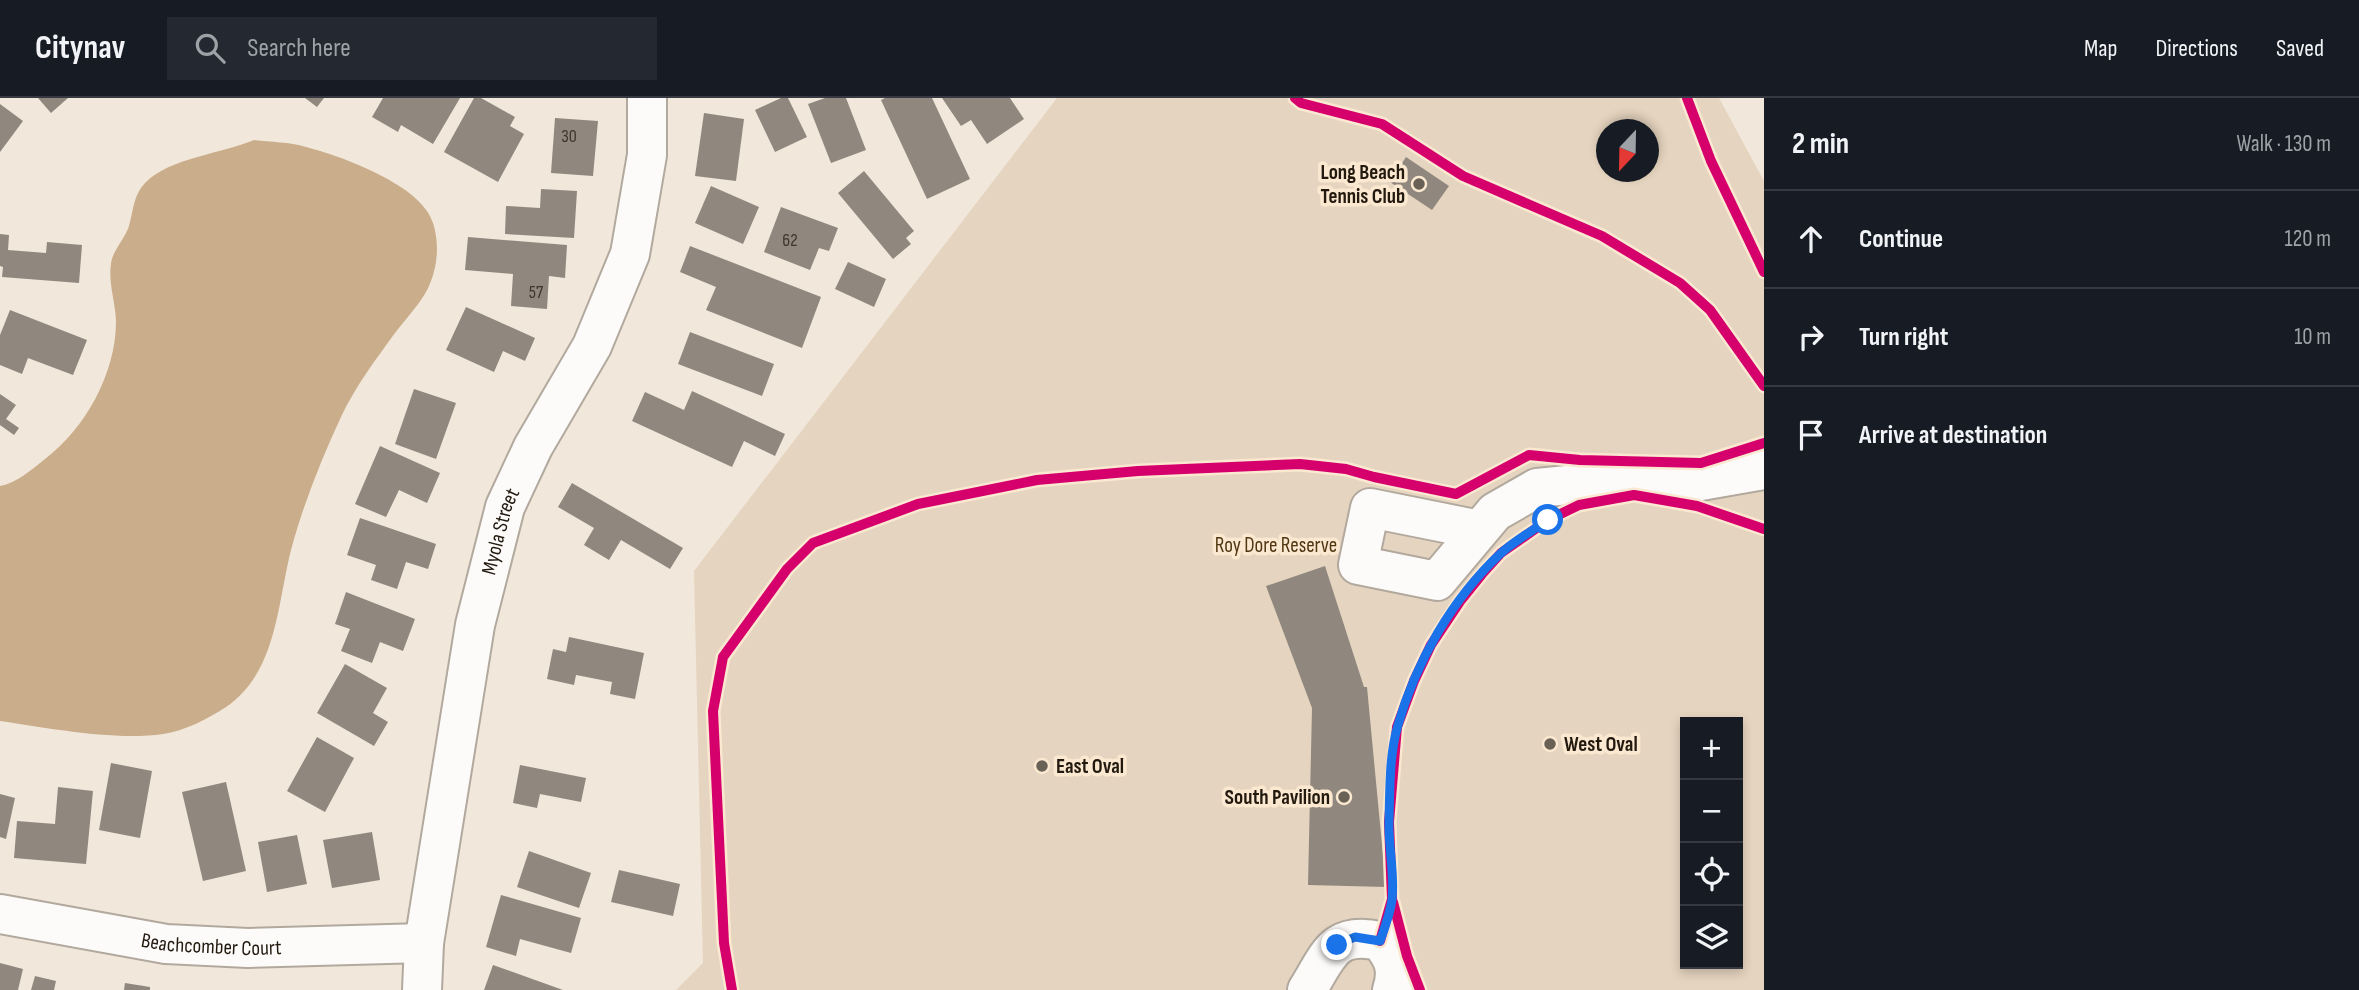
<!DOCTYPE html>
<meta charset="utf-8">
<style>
:root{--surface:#171b24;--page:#242831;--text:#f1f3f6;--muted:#9ea1a6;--line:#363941}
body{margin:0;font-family:"Sofia Sans Condensed",sans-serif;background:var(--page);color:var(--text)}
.controls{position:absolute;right:21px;bottom:21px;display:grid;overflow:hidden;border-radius:0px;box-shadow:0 4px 10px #0003}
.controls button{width:63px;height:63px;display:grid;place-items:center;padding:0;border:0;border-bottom:2px solid var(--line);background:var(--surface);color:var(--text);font:35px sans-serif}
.compass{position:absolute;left:1596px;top:21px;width:63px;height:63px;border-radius:50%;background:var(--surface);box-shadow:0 4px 10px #0003;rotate:202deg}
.stop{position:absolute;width:21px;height:21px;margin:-16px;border:5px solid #1a73e8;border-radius:50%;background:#fff}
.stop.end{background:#1a73e8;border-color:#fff;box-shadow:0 2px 7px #0008}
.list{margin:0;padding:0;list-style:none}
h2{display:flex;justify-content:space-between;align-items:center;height:91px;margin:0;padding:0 28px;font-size:30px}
h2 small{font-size:23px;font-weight:400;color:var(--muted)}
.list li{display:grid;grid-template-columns:46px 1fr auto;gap:21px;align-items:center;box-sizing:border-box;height:98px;padding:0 28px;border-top:2px solid var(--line)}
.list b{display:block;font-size:26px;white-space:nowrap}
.list em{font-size:23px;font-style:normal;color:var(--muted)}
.icon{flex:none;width:38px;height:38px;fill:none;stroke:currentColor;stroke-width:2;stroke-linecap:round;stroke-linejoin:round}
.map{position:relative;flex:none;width:1764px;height:892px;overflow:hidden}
header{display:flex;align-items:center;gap:42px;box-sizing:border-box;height:98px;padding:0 35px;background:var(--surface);border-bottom:2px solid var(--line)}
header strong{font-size:33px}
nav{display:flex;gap:38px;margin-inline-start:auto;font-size:24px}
.search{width:490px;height:63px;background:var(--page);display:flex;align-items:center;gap:18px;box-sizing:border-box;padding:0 24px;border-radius:0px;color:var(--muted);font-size:26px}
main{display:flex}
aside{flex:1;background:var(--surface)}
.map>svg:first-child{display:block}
.green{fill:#e5d4bf;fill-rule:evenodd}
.water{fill:#caad8a}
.building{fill:#90887e}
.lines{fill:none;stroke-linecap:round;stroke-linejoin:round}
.minor-casing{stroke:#b2a99e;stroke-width:42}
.minor{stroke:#fdfbfa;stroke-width:38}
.cycleway-casing{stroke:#fbe8d1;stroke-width:15}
.cycleway{stroke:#d6006c;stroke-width:10}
.route{stroke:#1a73e8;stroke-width:9}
.poi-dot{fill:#6a6156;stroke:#fbe8d1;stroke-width:2.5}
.labels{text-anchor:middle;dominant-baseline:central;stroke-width:7;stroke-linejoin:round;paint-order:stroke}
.number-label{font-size:18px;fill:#3e352b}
.poi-label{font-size:21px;font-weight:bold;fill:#22190f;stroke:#fbe8d1;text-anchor:end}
.street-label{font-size:21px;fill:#22190f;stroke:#fbe8d1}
.park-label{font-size:21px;fill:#503511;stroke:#fbe8d1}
</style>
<header>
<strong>Citynav</strong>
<div class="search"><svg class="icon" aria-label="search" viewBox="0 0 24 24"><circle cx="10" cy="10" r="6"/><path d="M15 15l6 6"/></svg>Search here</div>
<nav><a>Map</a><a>Directions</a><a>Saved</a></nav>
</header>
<main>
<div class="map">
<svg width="1764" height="892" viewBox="0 0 1764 892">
<rect width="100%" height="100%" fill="#f1e7db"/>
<!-- green -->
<path class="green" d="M 1057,0 L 1719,0 L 1764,83 L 1764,892 L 676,892 L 703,865 L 694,473 ZM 1606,32 L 1648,32 L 1648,74 L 1606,74 ZM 1685,624 L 1738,624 L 1738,866 L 1685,866 Z"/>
<!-- water -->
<path class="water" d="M 254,42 C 271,44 289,44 306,49 C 341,58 422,87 433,125 C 439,144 438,165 431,183 C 425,201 407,219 395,235 C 376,261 355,289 341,319 C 321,362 303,407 291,452 C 277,507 277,574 226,609 C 208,621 184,633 163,636 C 115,643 48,630 0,623 L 0,388 C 17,385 31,372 45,361 C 85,331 116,275 116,224 C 116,206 108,185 111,166 C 112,153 125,141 129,128 C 134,111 133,97 146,84 C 170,60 221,56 254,42 Z"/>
<!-- building -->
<g class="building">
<polygon points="38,0 68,0 51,15"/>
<polygon points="305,0 324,0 317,9"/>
<polygon points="383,0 460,0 433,46 401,27 398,34 372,19"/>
<polygon points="474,0 481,0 515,19 510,28 524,36 498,84 444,54"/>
<polygon points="781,0 788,0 807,39 775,54 755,12"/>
<polygon points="825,0 846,0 866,52 831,65 808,6"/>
<polygon points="885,0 932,0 970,81 927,101 881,2"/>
<polygon points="942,0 1010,0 1024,21 987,46 971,22 961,28"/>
<polygon points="0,6 23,23 0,54"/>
<polygon points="704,15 744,21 736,83 695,78"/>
<polygon points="555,20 598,23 593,78 551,75"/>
<polygon points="1406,59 1449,88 1432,112 1390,84"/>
<polygon points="864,73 914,133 906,140 911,146 893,161 838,95"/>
<polygon points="711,88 759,109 743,146 695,125"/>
<polygon points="541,91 577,93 574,140 505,136 506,108 540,110"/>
<polygon points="781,109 838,130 829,153 819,150 810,172 764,154"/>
<polygon points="0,136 9,137 8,152 46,155 47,144 82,147 79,185 2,179 3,169 0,168"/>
<polygon points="468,139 567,147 565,180 549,178 547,211 511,208 513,176 465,172"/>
<polygon points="690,148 821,199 802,250 706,212 716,189 680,174"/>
<polygon points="848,164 886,181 874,209 835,191"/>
<polygon points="466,209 535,240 525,263 503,253 494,274 446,252"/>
<polygon points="10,212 87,242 73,277 28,260 22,276 0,267 0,237"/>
<polygon points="690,234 774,266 762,298 678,266"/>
<polygon points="414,291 456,305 436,361 395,346"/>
<polygon points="692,293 785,336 775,358 744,343 732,369 632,323 645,294 684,312"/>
<polygon points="0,296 16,307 6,321 19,330 14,337 0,327"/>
<polygon points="380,348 440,375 427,405 399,392 386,419 355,406"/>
<polygon points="572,385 683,450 670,471 621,442 609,462 584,447 594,430 558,409"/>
<polygon points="360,420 436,446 428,471 406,464 397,491 371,482 376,467 347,457"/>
<polygon points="1325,468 1364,589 1367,589 1386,789 1308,787 1312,610 1266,488"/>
<polygon points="346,494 415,521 403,553 380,544 372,565 341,553 350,531 335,526"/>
<polygon points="569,539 644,555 635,601 610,596 612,584 576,577 574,587 547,581 553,551 566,554"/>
<polygon points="345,566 387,590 373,615 388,624 374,648 317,615"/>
<polygon points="317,639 354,660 325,714 287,693"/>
<polygon points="111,665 152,673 140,740 99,732"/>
<polygon points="520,667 586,680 581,704 540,696 537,710 513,705"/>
<polygon points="226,684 246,773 203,783 182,694"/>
<polygon points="58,689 93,693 86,766 14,760 17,723 55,726"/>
<polygon points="0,696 15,700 6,741 0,739"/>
<polygon points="372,734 380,782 332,790 323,742"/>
<polygon points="297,737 307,786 267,794 258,744"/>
<polygon points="529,753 591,775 579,810 517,789"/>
<polygon points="619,772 680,786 673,818 611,804"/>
<polygon points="501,797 581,820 571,855 520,841 516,858 486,849"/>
<polygon points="0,865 23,871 18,892 0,892"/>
<polygon points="493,867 563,892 484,892"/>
<polygon points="35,878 56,883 54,892 31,892"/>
<polygon points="125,885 150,889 150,892 124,892"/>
</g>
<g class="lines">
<!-- minor casing -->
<g class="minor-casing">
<g id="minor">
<polyline points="1480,432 1370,410 1358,467 1437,483 1495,414 1537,390 1598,384 1695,384 1764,372"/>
<path id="s1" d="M 0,816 L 166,846 L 248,850 L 424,845"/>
<path id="s2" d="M 422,892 L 424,845 L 475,527 L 505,409 L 533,349 L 592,248 L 630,156 L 647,57 L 647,0"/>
<path d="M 1307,892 C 1329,857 1333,833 1380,843 C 1393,859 1399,871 1392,892"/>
</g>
</g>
<!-- minor -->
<use href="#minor" class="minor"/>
<!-- cycleway casing -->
<g class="cycleway-casing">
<g id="cycleway">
<polyline points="1295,0 1301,5 1382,26 1463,78 1602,138 1680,185 1710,212 1764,288"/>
<polyline points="1687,0 1711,63 1764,174"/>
<polyline points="1393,804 1407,858 1420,892"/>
<polyline points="1380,843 1392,801 1389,724 1397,629 1414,583 1431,547 1461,502 1482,476 1501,455 1548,422 1579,407 1634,397 1697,408 1764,431"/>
<polyline points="732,892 724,845 713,613 723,559 787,471 813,445 918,406 1037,382 1138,373 1300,366 1346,371 1374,379 1456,396 1529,357 1580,362 1701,365 1764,345"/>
</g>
</g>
<!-- cycleway -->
<use href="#cycleway" class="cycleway"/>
</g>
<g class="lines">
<!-- route -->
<path class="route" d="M 1337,847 L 1355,839 L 1380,843 C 1385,829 1390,816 1392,802 C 1395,776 1388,748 1389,722 C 1390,692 1389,657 1398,627 C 1416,564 1452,501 1500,456 C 1514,443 1532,433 1548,422"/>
</g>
<!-- markers -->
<g class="poi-dot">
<circle cx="1419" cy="86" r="7"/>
<circle cx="1550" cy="646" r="7"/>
<circle cx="1042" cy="668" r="7"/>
<circle cx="1344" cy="699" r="7"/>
</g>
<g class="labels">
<!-- number labels -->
<g class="number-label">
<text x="569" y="38">30</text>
<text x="790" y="142">62</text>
<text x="536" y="194">57</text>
</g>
<!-- poi labels -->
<g class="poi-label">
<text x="1405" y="74">Long Beach<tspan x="1405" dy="24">Tennis Club</tspan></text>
<text x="1564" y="646" text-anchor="start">West Oval</text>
<text x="1056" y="668" text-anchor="start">East Oval</text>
<text x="1330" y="699">South Pavilion</text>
</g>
<!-- street labels -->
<g class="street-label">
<text stroke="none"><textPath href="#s2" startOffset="466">Myola Street</textPath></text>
<text stroke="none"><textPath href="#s1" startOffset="214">Beachcomber Court</textPath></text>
</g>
<!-- park labels -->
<g class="park-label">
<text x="1276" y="447">Roy Dore Reserve</text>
</g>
</g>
</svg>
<div class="controls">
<button>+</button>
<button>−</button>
<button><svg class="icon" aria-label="locate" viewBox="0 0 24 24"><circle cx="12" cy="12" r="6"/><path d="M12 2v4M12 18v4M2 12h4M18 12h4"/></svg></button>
<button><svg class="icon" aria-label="layers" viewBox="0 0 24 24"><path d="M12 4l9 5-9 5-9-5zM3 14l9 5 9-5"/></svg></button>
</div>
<svg class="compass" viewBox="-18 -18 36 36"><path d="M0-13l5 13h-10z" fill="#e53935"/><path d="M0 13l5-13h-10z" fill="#9ea1a6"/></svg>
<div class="stop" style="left:1548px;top:422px"></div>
<div class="stop end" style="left:1337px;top:847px"></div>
</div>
<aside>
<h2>2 min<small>Walk · 130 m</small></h2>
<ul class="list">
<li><svg class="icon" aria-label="ahead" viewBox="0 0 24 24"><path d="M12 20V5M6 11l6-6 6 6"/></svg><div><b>Continue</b></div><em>120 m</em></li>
<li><svg class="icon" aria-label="right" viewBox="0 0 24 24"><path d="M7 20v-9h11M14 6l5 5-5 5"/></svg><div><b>Turn right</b></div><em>10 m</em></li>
<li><svg class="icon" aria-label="arrive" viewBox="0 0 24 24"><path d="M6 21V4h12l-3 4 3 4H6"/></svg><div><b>Arrive at destination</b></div></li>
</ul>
</aside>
</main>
